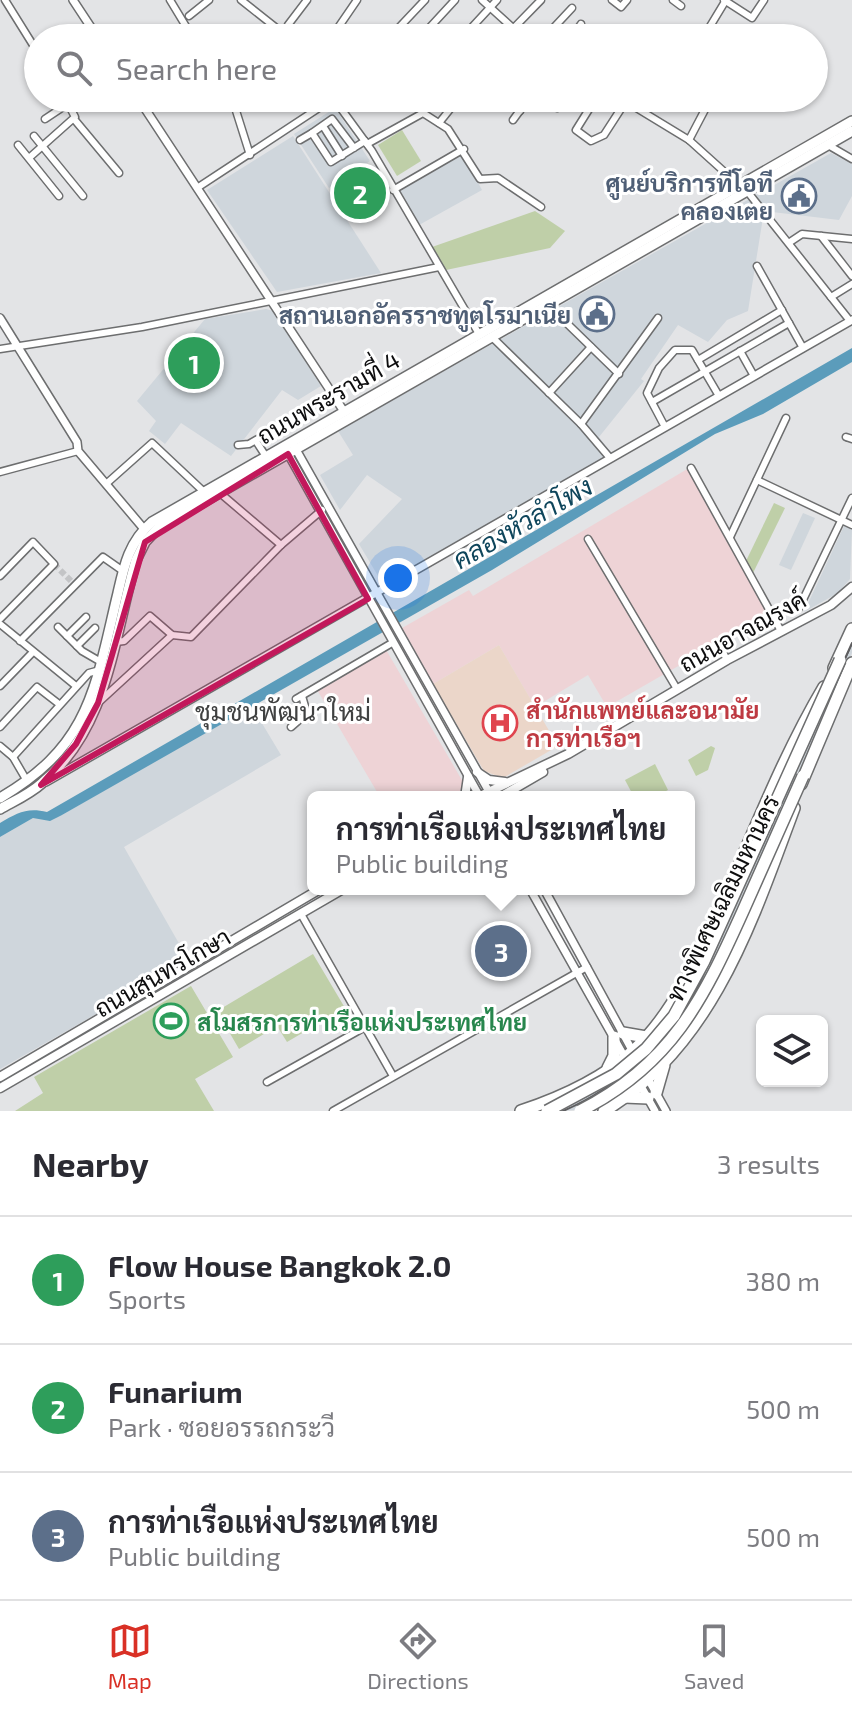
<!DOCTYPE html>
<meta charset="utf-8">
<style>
:root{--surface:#fff;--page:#f7f7f7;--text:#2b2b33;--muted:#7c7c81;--line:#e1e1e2;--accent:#d93025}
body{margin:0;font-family:"Exo 2",Sarabun,sans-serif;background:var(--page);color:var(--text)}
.controls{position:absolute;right:24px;bottom:24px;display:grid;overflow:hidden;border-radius:12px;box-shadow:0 2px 6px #0004}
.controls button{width:72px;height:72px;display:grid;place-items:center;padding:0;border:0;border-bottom:2px solid var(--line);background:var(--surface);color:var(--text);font:40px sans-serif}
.you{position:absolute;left:398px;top:578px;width:28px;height:28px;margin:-20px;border:6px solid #fff;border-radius:50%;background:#1a73e8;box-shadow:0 0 0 12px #1a73e833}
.badge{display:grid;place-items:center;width:52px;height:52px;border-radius:50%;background:var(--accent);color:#fff;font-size:26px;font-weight:700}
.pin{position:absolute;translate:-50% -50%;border:4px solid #fff;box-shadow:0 2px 8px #0006}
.popup{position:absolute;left:307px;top:791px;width:388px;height:104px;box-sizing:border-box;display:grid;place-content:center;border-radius:12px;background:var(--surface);filter:drop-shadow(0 2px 6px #0005);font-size:26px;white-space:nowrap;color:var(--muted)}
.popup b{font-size:30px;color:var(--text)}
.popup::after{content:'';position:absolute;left:50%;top:100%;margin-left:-16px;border:16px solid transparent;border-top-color:var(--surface)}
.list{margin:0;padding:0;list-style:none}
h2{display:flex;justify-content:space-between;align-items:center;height:104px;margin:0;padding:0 32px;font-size:34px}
h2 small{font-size:26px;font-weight:400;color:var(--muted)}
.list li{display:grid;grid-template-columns:52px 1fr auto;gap:24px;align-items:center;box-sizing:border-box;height:128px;padding:0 32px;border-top:2px solid var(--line)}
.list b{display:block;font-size:30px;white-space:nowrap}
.list p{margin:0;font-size:26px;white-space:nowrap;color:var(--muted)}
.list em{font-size:26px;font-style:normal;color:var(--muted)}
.icon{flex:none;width:44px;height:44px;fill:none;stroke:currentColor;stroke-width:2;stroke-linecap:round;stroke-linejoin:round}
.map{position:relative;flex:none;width:852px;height:1111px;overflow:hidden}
.search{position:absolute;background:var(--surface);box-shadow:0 2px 6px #0004;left:24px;right:24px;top:24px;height:88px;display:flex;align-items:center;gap:20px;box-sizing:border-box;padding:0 28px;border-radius:44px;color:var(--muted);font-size:30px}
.sheet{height:488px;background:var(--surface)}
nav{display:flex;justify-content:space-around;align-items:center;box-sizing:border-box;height:112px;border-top:2px solid var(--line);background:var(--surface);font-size:22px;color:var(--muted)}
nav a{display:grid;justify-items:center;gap:4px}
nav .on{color:var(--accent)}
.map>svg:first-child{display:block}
.built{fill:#cfd6dc}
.industrial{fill:#eed3d6}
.medical{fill:#ebd6c9}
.green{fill:#bfcfa8}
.water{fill:#5b9cbb}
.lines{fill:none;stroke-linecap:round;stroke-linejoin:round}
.minor-tunnel{stroke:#c3c4c6;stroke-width:6;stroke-dasharray:6 3;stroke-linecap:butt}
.minor-casing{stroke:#6d6e6f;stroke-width:9}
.tertiary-casing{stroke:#6d6e6f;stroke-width:10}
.secondary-casing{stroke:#6d6e6f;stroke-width:11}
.primary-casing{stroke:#6d6e6f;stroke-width:12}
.motorway-casing{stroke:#6d6e6f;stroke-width:14}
.minor{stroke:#fff;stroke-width:6}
.tertiary{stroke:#fff;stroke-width:7}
.secondary{stroke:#fff;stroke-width:8}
.primary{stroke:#fff;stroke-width:9}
.motorway{stroke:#fff;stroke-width:11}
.rail{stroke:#5f5f61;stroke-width:2}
.motorway-bridge-casing{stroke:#6d6e6f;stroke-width:14;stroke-linecap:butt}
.motorway-bridge{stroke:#fff;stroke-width:11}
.marked{fill:#c2185b;fill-opacity:0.2;stroke:#c2185b;stroke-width:6;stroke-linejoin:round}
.labels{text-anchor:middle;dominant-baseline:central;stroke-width:6;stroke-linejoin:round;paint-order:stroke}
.service-label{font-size:24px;font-weight:bold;fill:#4e5e75;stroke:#fff;text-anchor:end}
.street-label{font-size:24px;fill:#0d0d0e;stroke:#fff}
.health-label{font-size:24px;font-weight:bold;fill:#be3a42;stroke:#fff;text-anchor:start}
.leisure-label{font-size:24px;font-weight:bold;fill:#27864d;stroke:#fff;text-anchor:start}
.water-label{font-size:26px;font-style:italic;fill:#0e455b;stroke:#fff}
.neighbourhood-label{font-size:26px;fill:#404141;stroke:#fff}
</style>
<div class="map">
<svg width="852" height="1111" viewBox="0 0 852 1111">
<rect width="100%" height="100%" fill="#e3e4e6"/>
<!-- built -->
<g class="built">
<polygon points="335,108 370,161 329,188 294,134"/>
<polygon points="293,136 381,273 277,292 207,190"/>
<polygon points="831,153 852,164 852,196 839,220 764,211 748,311 727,320 708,342 678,325 641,379 644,381 599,437 612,454 384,586 359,544 402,499 367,475 340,510 320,475 353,455 338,431"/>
<polygon points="463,155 482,190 419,225 400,190"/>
<polygon points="266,309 273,311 321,386 298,400 282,390 231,456 181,423 165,444 149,431 156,421 137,401 205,319"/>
<polygon points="803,513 815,518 791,570 779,565"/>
<polygon points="844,526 852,529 850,579 838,593 804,612"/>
<polygon points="852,633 852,653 707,979 669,1037 634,1072 576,1110 553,1111 649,1048"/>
<polygon points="251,705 281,755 124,847 189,961 0,1069 0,837 33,818 62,815"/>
</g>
<!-- industrial -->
<g class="industrial">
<polygon points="689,468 769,614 607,707 588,675 535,707 499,645 433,684 402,628 469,590 473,596"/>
<polygon points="385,648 463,782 458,797 380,797 316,688"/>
</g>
<!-- medical -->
<polygon class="medical" points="499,645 558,746 503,778 484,771 433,684"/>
<!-- green -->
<g class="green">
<polygon points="402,130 421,161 397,176 378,145"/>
<polygon points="535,211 565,231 550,248 446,270 432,247"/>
<polygon points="774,503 785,508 753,573 746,561"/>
<polygon points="711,746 715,748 708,770 696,776 688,760"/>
<polygon points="655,764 668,790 655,797 634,797 625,780"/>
<polygon points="313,954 345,1008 287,1042 277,1026 239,1049 217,1011"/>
<polygon points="191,986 233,1057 195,1079 214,1111 15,1111 43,1093 34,1077"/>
</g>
<!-- water -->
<path class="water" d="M 852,348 L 852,362 L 763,414 L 715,434 L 492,570 L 62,815 L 50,821 L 33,818 L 0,837 L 0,823 C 17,813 27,807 47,812 Z"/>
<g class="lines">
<!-- minor-tunnel -->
<polyline class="minor-tunnel" points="54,564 75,585"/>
<!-- minor casing -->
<g class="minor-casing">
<g id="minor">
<polyline points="5,0 38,53"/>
<polyline points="170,0 193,38"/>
<polyline points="241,0 284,34"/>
<polyline points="482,0 524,38"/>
<polyline points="612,0 621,7 627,0"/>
<polyline points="673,0 681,6"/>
<polyline points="724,0 752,18 764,0"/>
<polyline points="189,16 209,0"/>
<polyline points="288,25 307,0"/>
<polyline points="430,28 442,38"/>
<polyline points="390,37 425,0"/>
<polyline points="331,38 357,0"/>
<polyline points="420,38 455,0"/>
<polyline points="462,38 497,0"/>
<polyline points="504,38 541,0"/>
<polyline points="544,38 572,8"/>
<polyline points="571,38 581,24"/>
<polyline points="703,38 726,0"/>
<polyline points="232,98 250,155"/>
<polyline points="506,98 520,111"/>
<polyline points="541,98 557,108"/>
<polyline points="596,98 576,130 591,141 604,135 626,101"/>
<polyline points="620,98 689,140 739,185"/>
<polyline points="738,98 744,102"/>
<polyline points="334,99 372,151 479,334"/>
<polyline points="45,119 69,103"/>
<polyline points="74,119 119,173"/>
<polyline points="513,120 529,98"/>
<polyline points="439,123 459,98"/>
<polyline points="323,126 342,156"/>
<polyline points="34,136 83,196"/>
<polyline points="300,140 312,133"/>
<polyline points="689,140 711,98"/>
<polyline points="367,144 423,113 448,129 480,179 498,178 541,207"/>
<polyline points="18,145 59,196"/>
<polyline points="828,145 852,159"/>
<polyline points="354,148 332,119 312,133 331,162 365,141"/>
<polyline points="29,158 75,117 65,98"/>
<polyline points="197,188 334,98"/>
<polyline points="393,190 464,149"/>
<polyline points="747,191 850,321"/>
<polyline points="821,236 852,276"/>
<polyline points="790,242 802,234 852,239"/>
<polyline points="757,266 803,348"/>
<polyline points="831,297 852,284"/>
<polyline points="548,305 619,374"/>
<polyline points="492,337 581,424 610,458"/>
<polyline points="0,349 142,327 439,267"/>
<polyline points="740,351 754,376"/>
<polyline points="698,360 782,310"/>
<polyline points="549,393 591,347"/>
<polyline points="652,402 789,323"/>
<polyline points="581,424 658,318"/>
<polyline points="665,427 647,393 659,368 675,350 692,350 719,396"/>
<polyline points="846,437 852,439"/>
<polyline points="256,441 265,455"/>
<polyline points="238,445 249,444 280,426"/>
<polyline points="691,468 781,631"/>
<polyline points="0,472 78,451"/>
<polyline points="757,480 852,525"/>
<polyline points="106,484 152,443 203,491"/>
<polyline points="220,493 281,545"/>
<polyline points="730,537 786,418"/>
<polyline points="588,539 677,689"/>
<polyline points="0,576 33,542 54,564 0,619"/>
<polyline points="799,608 852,498"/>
<polyline points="0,624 76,686"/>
<polyline points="58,627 82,651 101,662"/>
<polyline points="67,636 86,617"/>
<polyline points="20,641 103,557 123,571"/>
<polyline points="116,642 124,641 150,616 172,635 191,637 281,545 322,510"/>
<polyline points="719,644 727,660"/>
<polyline points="77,646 95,628"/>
<polyline points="0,686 33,652"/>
<polyline points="296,699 392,643"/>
<polyline points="98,703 172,635"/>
<polyline points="0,727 37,687 59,704"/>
<polyline points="291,727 307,713 302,696"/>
<polyline points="0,746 13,757 27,781"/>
<polyline points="13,757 89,673 100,670"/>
<polyline points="301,914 393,1076"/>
<polyline points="267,1082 365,1027"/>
<polyline points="333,1111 587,967"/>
</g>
</g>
<!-- tertiary casing -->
<g class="tertiary-casing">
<g id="tertiary">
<polyline points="73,0 98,38"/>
<polyline points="138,98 343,410"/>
<polyline points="0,318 77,442 78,451 144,529"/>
<polyline points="294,446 492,797"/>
<polyline points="286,450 480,797"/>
<polyline points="46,782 852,320"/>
<polyline points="530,889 655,1111"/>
<polyline points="544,889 633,1052"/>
<polyline points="647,1077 666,1111"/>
</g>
</g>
<!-- secondary casing -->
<g class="secondary-casing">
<g id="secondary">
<polyline points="477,772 489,780 505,782"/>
<polyline points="465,797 468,777"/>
<polyline points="478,797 568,754 727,660 831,605 852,587"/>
<polyline points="500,797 543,772"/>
<polyline points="0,1077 320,889"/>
<polyline points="0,1088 343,889"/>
</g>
</g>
<!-- primary casing -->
<g class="primary-casing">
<g id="primary">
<path d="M 0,798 C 91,745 95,688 118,593 C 124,566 129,542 152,522 L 852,121"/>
<path d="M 0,809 C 14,801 30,794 42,783 C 109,727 113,638 136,560 L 145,542 L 158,528 L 852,131"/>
</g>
</g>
<!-- motorway casing -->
<g class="motorway-casing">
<g id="motorway">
<polyline points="834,668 852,629"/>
<polyline points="801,784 852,663"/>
<polyline points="623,1033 646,1037"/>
<polyline points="608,1068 614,1056 614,1037"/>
<polyline points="656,1093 664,1065"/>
<polyline points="624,1097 648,1098"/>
<path d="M 521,1111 C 560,1098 602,1079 633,1051 C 677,1011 702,948 726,895 C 757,825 785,753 824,687"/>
<path d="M 604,1111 C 712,1046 752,921 794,808"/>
</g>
</g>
<!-- minor -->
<use href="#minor" class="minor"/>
<!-- tertiary -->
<use href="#tertiary" class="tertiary"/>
<!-- secondary -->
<use href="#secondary" class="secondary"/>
<!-- primary -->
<use href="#primary" class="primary"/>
<!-- motorway -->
<use href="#motorway" class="motorway"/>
<!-- rail -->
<path class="rail" d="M 563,1111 C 622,1086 662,1043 696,991 L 852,643"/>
<!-- motorway-bridge casing -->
<g class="motorway-bridge-casing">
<g id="motorway-bridge">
<polyline points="547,1111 616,1074 646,1049 674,1016 704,961 840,660"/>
<path d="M 580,1111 C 671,1065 703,1000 743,911 C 763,866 783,821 803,776"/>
</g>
</g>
<!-- motorway-bridge -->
<use href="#motorway-bridge" class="motorway-bridge"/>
</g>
<!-- marked area -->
<path class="marked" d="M 288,454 L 368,599 L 41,785 L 76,744 L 98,703 L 145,542 Z"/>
<!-- icons -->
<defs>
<g id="civic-ring" transform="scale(1.8)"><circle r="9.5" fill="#fff" stroke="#5c6f8a" stroke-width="1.5"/><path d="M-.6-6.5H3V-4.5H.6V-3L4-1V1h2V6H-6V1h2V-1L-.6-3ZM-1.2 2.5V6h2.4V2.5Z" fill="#5c6f8a"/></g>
<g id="hospital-ring" transform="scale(1.8)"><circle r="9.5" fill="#fff" stroke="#e0444e" stroke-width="1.5"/><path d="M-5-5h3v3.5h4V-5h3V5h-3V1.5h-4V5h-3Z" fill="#e0444e"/></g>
<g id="stadium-ring" transform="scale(1.8)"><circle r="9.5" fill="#fff" stroke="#2e9e5b" stroke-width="1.5"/><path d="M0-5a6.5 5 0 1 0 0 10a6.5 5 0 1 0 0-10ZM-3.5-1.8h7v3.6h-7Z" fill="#2e9e5b"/></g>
</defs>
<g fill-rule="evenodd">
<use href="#civic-ring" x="799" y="196"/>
<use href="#civic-ring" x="597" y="314"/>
<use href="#hospital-ring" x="500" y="723"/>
<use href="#stadium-ring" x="171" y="1021"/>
</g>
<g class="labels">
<!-- service labels -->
<g class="service-label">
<text x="773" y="182">ศูนย์บริการทีโอที<tspan x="773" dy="28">คลองเตย</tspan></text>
<text x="571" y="314">สถานเอกอัครราชทูตโรมาเนีย</text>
</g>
<!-- street labels -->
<g class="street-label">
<text transform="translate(328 397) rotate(-30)">ถนนพระรามที่ 4</text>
<text transform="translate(742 631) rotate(-29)">ถนนอาจณรงค์</text>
<text transform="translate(722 898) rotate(-64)">ทางพิเศษเฉลิมมหานคร</text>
<text transform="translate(162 972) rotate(-30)">ถนนสุนทรโกษา</text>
</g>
<!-- health labels -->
<g class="health-label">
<text x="526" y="709">สำนักแพทย์และอนามัย<tspan x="526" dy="28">การท่าเรือฯ</tspan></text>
</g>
<!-- leisure labels -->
<g class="leisure-label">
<text x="197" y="1021">สโมสรการท่าเรือแห่งประเทศไทย</text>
</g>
<!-- water labels -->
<g class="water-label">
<text transform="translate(522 522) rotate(-30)">คลองหัวลำโพง</text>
</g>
<!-- neighbourhood labels -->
<g class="neighbourhood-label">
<text x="283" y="710">ชุมชนพัฒนาใหม่</text>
</g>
</g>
</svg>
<div class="controls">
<button><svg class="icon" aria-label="layers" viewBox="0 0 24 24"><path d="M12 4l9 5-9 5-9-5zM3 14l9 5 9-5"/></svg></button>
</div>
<div class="you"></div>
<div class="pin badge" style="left:194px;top:363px;background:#2e9e5b">1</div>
<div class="pin badge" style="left:360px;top:193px;background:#2e9e5b">2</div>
<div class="pin badge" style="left:501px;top:951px;background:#5c6f8a">3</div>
<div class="popup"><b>การท่าเรือแห่งประเทศไทย</b>Public building</div>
<div class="search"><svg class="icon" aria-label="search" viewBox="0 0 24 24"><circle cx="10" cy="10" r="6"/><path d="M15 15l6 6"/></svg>Search here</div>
</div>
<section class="sheet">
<h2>Nearby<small>3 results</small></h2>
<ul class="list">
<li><span class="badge" style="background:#2e9e5b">1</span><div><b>Flow House Bangkok 2.0</b><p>Sports</p></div><em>380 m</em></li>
<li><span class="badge" style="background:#2e9e5b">2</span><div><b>Funarium</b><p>Park · ซอยอรรถกระวี</p></div><em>500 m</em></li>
<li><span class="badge" style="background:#5c6f8a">3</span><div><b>การท่าเรือแห่งประเทศไทย</b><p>Public building</p></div><em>500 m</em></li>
</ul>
</section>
<nav>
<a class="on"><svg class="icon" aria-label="map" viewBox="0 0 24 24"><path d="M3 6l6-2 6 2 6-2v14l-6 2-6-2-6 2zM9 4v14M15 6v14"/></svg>Map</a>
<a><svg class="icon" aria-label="directions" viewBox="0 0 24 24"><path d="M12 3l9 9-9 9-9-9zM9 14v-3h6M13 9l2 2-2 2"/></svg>Directions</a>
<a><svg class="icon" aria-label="saved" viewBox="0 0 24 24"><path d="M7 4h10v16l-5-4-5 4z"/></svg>Saved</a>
</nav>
